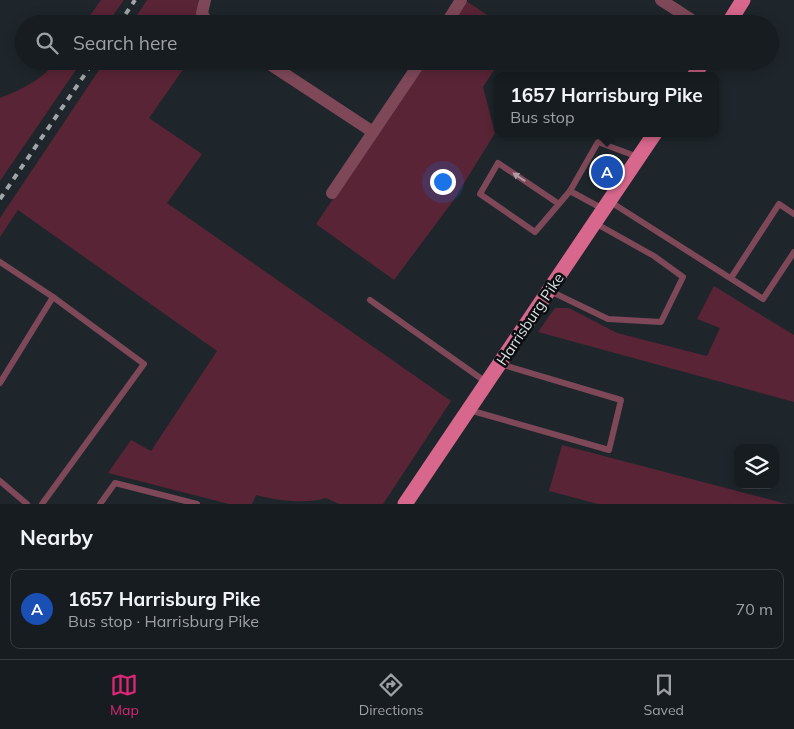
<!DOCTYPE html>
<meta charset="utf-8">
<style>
:root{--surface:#161c20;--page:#1f2529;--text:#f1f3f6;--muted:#9ea1a5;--line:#353a3e;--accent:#db2777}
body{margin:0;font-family:Mulish,sans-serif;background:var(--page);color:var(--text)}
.controls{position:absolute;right:15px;bottom:15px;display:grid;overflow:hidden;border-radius:10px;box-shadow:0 2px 12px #0003}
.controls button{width:45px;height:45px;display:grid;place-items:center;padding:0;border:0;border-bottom:1px solid var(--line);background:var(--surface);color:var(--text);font:25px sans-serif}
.you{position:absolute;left:442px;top:181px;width:18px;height:18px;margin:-12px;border:4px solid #fff;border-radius:50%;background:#1a73e8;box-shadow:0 0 0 8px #1a73e833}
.badge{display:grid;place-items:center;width:32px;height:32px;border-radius:50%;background:var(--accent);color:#fff;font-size:16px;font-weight:700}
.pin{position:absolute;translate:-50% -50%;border:2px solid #fff;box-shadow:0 1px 5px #0006}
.popup{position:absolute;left:494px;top:72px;width:225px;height:65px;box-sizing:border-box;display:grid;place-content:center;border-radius:10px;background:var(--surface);filter:drop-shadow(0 1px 4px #0005);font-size:16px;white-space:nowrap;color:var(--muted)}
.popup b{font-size:19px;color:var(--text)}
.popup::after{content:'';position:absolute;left:50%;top:100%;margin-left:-10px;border:10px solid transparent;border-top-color:var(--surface)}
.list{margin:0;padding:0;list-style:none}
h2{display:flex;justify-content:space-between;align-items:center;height:65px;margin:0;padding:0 20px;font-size:21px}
h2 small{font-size:16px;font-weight:400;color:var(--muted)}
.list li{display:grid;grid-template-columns:32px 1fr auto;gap:15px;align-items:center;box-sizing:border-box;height:80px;margin:0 10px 10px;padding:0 10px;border:1px solid var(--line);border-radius:10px}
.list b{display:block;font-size:19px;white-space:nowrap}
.list p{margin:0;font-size:16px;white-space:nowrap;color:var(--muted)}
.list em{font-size:16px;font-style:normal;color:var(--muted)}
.icon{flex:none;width:28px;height:28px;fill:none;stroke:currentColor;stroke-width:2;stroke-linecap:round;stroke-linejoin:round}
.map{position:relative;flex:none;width:794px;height:504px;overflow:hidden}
.search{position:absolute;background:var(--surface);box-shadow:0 2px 12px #0003;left:15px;right:15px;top:15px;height:55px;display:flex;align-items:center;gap:12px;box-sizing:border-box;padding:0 18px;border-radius:28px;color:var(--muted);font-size:19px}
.sheet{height:155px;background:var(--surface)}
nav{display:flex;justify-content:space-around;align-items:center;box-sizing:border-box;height:70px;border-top:1px solid var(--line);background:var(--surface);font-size:14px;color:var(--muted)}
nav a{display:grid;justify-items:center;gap:2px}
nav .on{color:var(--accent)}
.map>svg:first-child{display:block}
.green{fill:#592436}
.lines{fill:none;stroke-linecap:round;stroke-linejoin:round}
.lane{stroke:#7e4859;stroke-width:6}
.street{stroke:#7e4859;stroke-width:12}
.primary{stroke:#d7678c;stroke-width:15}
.rail{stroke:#9fa5a9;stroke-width:4;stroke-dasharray:6 6;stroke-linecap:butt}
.oneway{fill:#b19ba4}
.labels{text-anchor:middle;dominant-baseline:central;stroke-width:5;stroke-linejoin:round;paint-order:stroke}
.street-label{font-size:15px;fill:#dadfe2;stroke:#0b0e10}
</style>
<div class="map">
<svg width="794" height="504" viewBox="0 0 794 504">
<rect width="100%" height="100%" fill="#1e262b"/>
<!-- green -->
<g class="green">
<polygon points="101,0 124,0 107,24 84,24"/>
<polygon points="147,0 198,0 197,18 202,24 131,24"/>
<polygon points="466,1 501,24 451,24"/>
<path d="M 57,61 L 82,61 L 0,181 L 0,98 C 21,90 43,79 57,61 Z"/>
<path d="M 105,61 L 189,61 L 149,118 L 202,154 L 167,203 L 451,401 L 383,504 L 339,504 L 326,498 C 307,504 277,501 256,495 L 252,504 L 229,504 L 108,473 L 131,440 L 151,451 L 217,351 L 18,210 L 0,237 L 0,218 Z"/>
<polygon points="426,61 500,61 483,87 495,133 453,201 394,280 316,224"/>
<polygon points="714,286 794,335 794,402 538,332 555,308 569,308 617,333 707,356 720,328 697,319"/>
<polygon points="562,445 787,504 598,504 549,491"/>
</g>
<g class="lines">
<!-- lane -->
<g class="lane">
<polyline points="570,191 598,142 638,157"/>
<polyline points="609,201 763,299 794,252"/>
<polyline points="559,204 498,163 480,194 535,232 570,191 603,209"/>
<polyline points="0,262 53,297 144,364 42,504"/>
<polyline points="731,278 779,204 794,214"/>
<polyline points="550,291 608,319 661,322 683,277 654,256 595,223"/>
<polyline points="370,300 486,382"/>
<polyline points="0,383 53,297"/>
<polyline points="469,410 609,450 621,400 500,364"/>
<polyline points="0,481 27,504"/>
<polyline points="100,504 115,483 197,504"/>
</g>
<!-- street -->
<g class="street">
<polyline points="205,0 202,13 208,24"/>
<polyline points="661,0 698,24"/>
<polyline points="446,24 461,0"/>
<polyline points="265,61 373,132"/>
<polyline points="332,193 421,61"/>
</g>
<!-- primary -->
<g class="primary">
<polyline points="728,24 743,0"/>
<polyline points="694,76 703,61"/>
<polyline points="405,504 655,133"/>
</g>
<!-- rail -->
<g class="rail">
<polyline points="119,24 135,0"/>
<polyline points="0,199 94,61"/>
</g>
</g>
<!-- one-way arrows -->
<defs><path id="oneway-solid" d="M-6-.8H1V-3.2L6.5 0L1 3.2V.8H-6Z" transform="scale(1.25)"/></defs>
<use class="oneway" href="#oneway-solid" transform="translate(519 177) rotate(-146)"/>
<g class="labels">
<!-- street labels -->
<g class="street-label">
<text transform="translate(530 319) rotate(-56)">Harrisburg Pike</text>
</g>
</g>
</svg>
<div class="controls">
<button><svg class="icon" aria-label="layers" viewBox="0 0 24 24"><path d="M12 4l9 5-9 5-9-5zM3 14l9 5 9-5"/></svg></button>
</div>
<div class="you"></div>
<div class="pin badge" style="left:607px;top:172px;background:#1a4fb4">A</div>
<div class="popup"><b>1657 Harrisburg Pike</b>Bus stop</div>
<div class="search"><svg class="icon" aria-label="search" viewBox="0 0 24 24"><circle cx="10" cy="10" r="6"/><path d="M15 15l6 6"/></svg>Search here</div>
</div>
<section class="sheet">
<h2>Nearby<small></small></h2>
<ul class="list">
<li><span class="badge" style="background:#1a4fb4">A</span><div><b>1657 Harrisburg Pike</b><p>Bus stop · Harrisburg Pike</p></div><em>70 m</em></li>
</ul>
</section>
<nav>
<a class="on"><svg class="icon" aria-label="map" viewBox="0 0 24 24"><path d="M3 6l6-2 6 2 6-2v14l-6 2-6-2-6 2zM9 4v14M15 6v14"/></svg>Map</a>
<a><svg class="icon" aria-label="directions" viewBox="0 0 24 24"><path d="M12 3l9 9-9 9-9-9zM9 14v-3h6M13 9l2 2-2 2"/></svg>Directions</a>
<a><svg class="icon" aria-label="saved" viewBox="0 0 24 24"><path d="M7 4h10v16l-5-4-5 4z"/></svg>Saved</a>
</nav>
